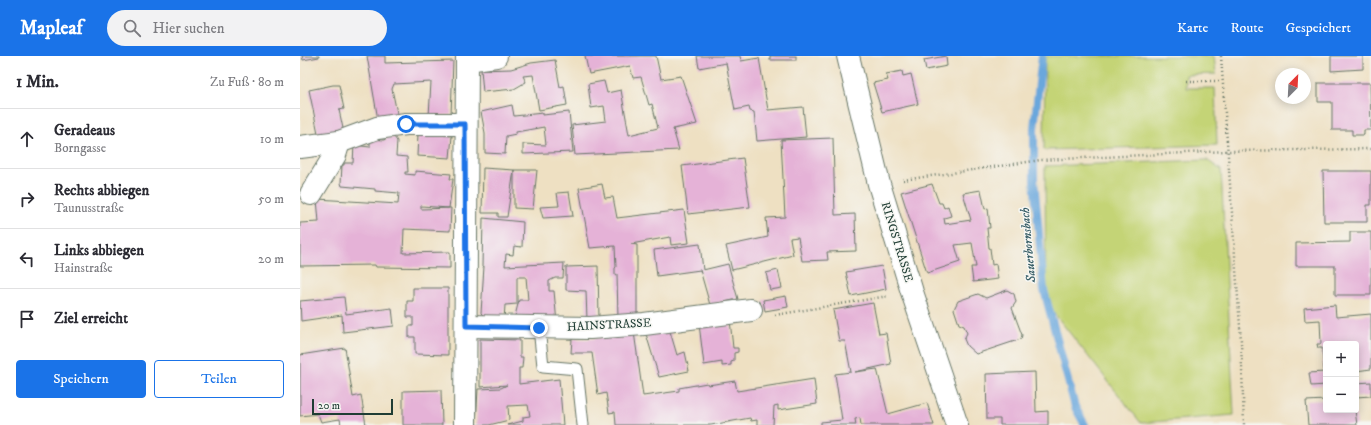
<!DOCTYPE html>
<html lang="de">
<meta charset="utf-8">
<style>
:root{--surface:#fff;--page:#f2f2f3;--text:#2b2b33;--muted:#7c7c81;--line:#e1e1e2;--accent:#1a73e8}
body{margin:0;font-family:"IM FELL DW Pica",serif;background:var(--page);color:var(--text)}
.controls{position:absolute;right:12px;bottom:12px;display:grid;overflow:hidden;border-radius:4px;box-shadow:0 2px 10px #0003}
.controls button{width:36px;height:36px;display:grid;place-items:center;padding:0;border:0;border-bottom:1px solid var(--line);background:var(--surface);color:var(--text);font:20px sans-serif}
.compass{position:absolute;left:975px;top:12px;width:36px;height:36px;border-radius:50%;background:var(--surface);box-shadow:0 2px 10px #0003;rotate:24deg}
.scale{position:absolute;left:12px;bottom:10px;width:81px;box-sizing:border-box;padding-left:4px;border:2px solid #1f3d34;border-top:0;font-size:11px;line-height:14px;white-space:nowrap;color:#1f3d34;-webkit-text-stroke:3px #f6f6f2;paint-order:stroke}
.stop{position:absolute;width:12px;height:12px;margin:-9px;border:3px solid #1a73e8;border-radius:50%;background:#fff}
.stop.end{background:#1a73e8;border-color:#fff;box-shadow:0 1px 4px #0008}
.list{margin:0;padding:0;list-style:none}
h2{display:flex;justify-content:space-between;align-items:center;height:52px;margin:0;padding:0 16px;font-size:17px}
h2 small{font-size:13px;font-weight:400;color:var(--muted)}
.list li{display:grid;grid-template-columns:26px 1fr auto;gap:12px;align-items:center;box-sizing:border-box;height:60px;padding:0 16px;border-top:1px solid var(--line)}
.list b{display:block;font-size:15px;white-space:nowrap}
.list p{margin:0;font-size:13px;white-space:nowrap;color:var(--muted)}
.list em{font-size:13px;font-style:normal;color:var(--muted)}
.actions{display:flex;gap:8px;padding:12px 16px}
.actions a{flex:1;padding:9px 0;border:1px solid var(--accent);border-radius:4px;text-align:center;font-size:14px;color:var(--accent)}
.actions .main{background:var(--accent);color:#fff}
.icon{flex:none;width:22px;height:22px;fill:none;stroke:currentColor;stroke-width:2;stroke-linecap:round;stroke-linejoin:round}
.map{position:relative;flex:none;width:1071px;height:369px;overflow:hidden}
header{display:flex;align-items:center;gap:24px;box-sizing:border-box;height:56px;padding:0 20px;background:var(--accent);color:#fff}
header strong{font-size:19px}
nav{display:flex;gap:22px;margin-inline-start:auto;font-size:14px}
.search{width:280px;height:36px;background:var(--page);display:flex;align-items:center;gap:10px;box-sizing:border-box;padding:0 14px;border-radius:22px;color:var(--muted);font-size:15px}
main{display:flex}
aside{flex:1;background:var(--surface)}
.map>svg:first-child{display:block}
.green{fill:#c4d476;stroke:#728855}
.lines{fill:none;stroke-linecap:round;stroke-linejoin:round}
.stream{stroke:#6ba7dc;stroke-width:8}
.building{fill:#e5b2d7}
.service-casing{stroke:#677666;stroke-width:13}
.minor-casing{stroke:#677666;stroke-width:24}
.tertiary-casing{stroke:#677666;stroke-width:24}
.path{stroke:#677666;stroke-width:2.5;stroke-dasharray:1 3;stroke-linecap:butt}
.service{stroke:#fff;stroke-width:11}
.minor{stroke:#fff;stroke-width:22}
.tertiary{stroke:#fff;stroke-width:22}
.route{stroke:#1a73e8;stroke-width:5}
.labels{text-anchor:middle;dominant-baseline:central;stroke-width:3;stroke-linejoin:round;paint-order:stroke}
.street-label{font-size:12px;fill:#1f3d34;stroke:#f6f6f2}
.water-label{font-size:13px;font-style:italic;fill:#365d66;stroke:#f6f6f2}
</style>
<header>
<strong>Mapleaf</strong>
<div class="search"><svg class="icon" aria-label="search" viewBox="0 0 24 24"><circle cx="10" cy="10" r="6"/><path d="M15 15l6 6"/></svg>Hier suchen</div>
<nav><a>Karte</a><a>Route</a><a>Gespeichert</a></nav>
</header>
<main>
<aside>
<h2>1 Min.<small>Zu Fuß · 80 m</small></h2>
<ul class="list">
<li><svg class="icon" aria-label="ahead" viewBox="0 0 24 24"><path d="M12 20V5M6 11l6-6 6 6"/></svg><div><b>Geradeaus</b><p>Borngasse</p></div><em>10 m</em></li>
<li><svg class="icon" aria-label="right" viewBox="0 0 24 24"><path d="M7 20v-9h11M14 6l5 5-5 5"/></svg><div><b>Rechts abbiegen</b><p>Taunusstraße</p></div><em>50 m</em></li>
<li><svg class="icon" aria-label="left" viewBox="0 0 24 24"><path d="M17 20v-9H6M10 6l-5 5 5 5"/></svg><div><b>Links abbiegen</b><p>Hainstraße</p></div><em>20 m</em></li>
<li><svg class="icon" aria-label="arrive" viewBox="0 0 24 24"><path d="M6 21V4h12l-3 4 3 4H6"/></svg><div><b>Ziel erreicht</b></div></li>
</ul>
<div class="actions"><a class="main">Speichern</a><a>Teilen</a></div>
</aside>
<div class="map">
<svg width="1071" height="369" viewBox="0 0 1071 369">
<rect width="100%" height="100%" fill="#f6f6f2"/>
<filter id="ink" filterUnits="userSpaceOnUse"><feTurbulence type="fractalNoise" baseFrequency=".025" numOctaves="2"/><feDisplacementMap in="SourceGraphic" scale="8" xChannelSelector="R" yChannelSelector="G"/><feConvolveMatrix kernelMatrix="1 2 1 2 8 2 1 2 1" color-interpolation-filters="sRGB"/></filter>
<filter id="wash" filterUnits="userSpaceOnUse"><feTurbulence type="fractalNoise" baseFrequency=".012" numOctaves="4" result="noise"/><feDisplacementMap in="SourceGraphic" scale="16" xChannelSelector="R" yChannelSelector="G"/><feGaussianBlur stdDeviation="0.9" result="paint"/><feColorMatrix in="noise" values="0 0 0 0 0 0 0 0 0 0 0 0 0 0 0 0 0 1.4 0 .05"/><feComposite in="paint" operator="in"/></filter>
<g filter="url(#wash)">
<rect width="100%" height="100%" fill="#eee0c2"/>
<!-- green -->
<g class="green">
<polygon points="745,0 914,0 916,18 886,19 886,32 915,32 917,89 744,94"/>
<polygon points="907,104 921,114 934,359 841,367 746,247 745,110"/>
</g>
<g class="lines">
<!-- stream -->
<polyline class="stream" points="742,0 734,72 734,124 744,234 775,351 785,369"/>
</g>
<g id="blocks">
<!-- building -->
<g class="building">
<polygon points="2,0 19,0 19,1 3,4"/>
<polygon points="67,0 85,0 85,7 153,5 151,59 129,60 131,26 94,28 92,33 98,62 78,64"/>
<polygon points="285,0 356,0 361,23 381,20 397,68 373,73 379,94 275,99 272,69 306,65 304,50 291,52 288,28 304,25 307,37 321,34 329,79 358,72 352,48 349,49 341,21 333,22 330,10 289,18"/>
<polygon points="397,0 440,0 441,5 459,2 468,54 503,51 506,81 457,85 454,56 450,55 449,51 435,54 426,7 399,12"/>
<rect x="470" y="0" width="26" height="4"/>
<polygon points="646,0 647,10 626,14 624,4"/>
<polygon points="1031,0 1063,0 1063,13 1031,15"/>
<polygon points="255,4 260,31 264,30 267,49 239,54 233,19 223,20 226,26 214,33 183,36 181,14 211,13 231,7"/>
<polygon points="602,15 603,20 611,18 618,48 582,56 573,27 588,24 586,18"/>
<polygon points="1018,27 1070,27 1071,74 1064,74 1064,79 1052,79 1052,74 1032,74 1032,46 1018,46"/>
<polygon points="33,29 39,29 44,53 39,54 44,77 19,82 9,34"/>
<polygon points="212,49 214,60 243,57 243,59 269,56 273,96 223,98 223,88 246,89 244,71 216,76 216,78 206,80 205,98 185,97 185,77 181,56"/>
<polygon points="118,78 152,80 150,102 117,100"/>
<polygon points="88,81 94,81 97,85 96,100 107,101 108,116 105,116 105,118 115,119 115,115 151,118 150,123 153,123 149,152 121,150 121,153 151,152 150,175 104,173 103,197 150,196 150,212 76,211 75,209 0,210 0,167 19,166 17,143 98,148 99,137 75,135 75,133 42,130 41,127 42,109 44,109 44,107 53,107 54,89 70,91 70,83 84,84"/>
<polygon points="533,82 535,159 555,158 556,195 527,196 528,204 502,205 498,181 490,182 493,199 432,214 426,190 468,181 466,162 485,161 481,84"/>
<polygon points="443,102 450,151 388,158 382,110"/>
<polygon points="183,112 214,114 207,161 198,161 198,157 182,157"/>
<polygon points="214,114 237,114 233,153 214,152"/>
<polygon points="1023,115 1071,115 1071,149 1067,149 1067,166 1024,166"/>
<polygon points="302,128 305,142 313,141 317,162 384,154 389,187 371,189 370,181 331,188 337,189 337,262 318,263 317,218 315,219 315,212 316,211 315,190 290,192 279,132"/>
<polygon points="632,128 639,147 642,147 644,152 648,150 651,160 644,162 645,168 671,164 663,137 681,134 685,153 688,152 690,172 687,172 689,192 690,192 692,209 696,208 698,223 673,226 671,211 676,211 672,187 655,189 660,206 627,217 601,136"/>
<polygon points="269,136 273,160 243,162 240,151 259,150 257,137"/>
<polygon points="183,162 223,166 222,191 214,190 213,199 206,198 205,210 264,207 263,222 255,222 249,225 249,235 254,235 257,267 214,264 219,244 228,244 226,221 217,221 217,248 205,249 204,264 187,263 181,257 184,210 182,211"/>
<polygon points="1050,176 1071,176 1071,239 1035,239 1035,210 996,210 996,187 1050,186"/>
<polygon points="400,188 403,214 428,208 438,243 410,249 400,214 357,220 354,194"/>
<polygon points="298,210 299,264 287,264 286,235 266,234 266,211"/>
<polygon points="582,210 586,233 551,240 546,216"/>
<polygon points="478,214 482,232 470,234 466,217"/>
<polygon points="113,232 148,232 148,299 115,298 115,281 109,281 109,270 113,270 113,261 107,261 107,245 113,245"/>
<polygon points="707,234 714,238 716,246 712,252 722,279 721,283 676,298 667,290 664,283 667,277 664,270 659,268 654,253 658,245 678,238 686,242"/>
<polygon points="486,240 488,251 465,255 463,244"/>
<polygon points="44,241 46,258 92,252 94,270 43,276 42,259 1,265 0,245"/>
<polygon points="573,247 579,278 586,277 591,308 555,316 577,313 588,358 627,347 634,369 561,369 560,362 555,363 556,369 521,369 521,366 542,364 535,318 551,316 545,285 539,285 533,254"/>
<polygon points="1035,249 1036,261 1071,258 1071,313 1056,315 1056,288 1026,288 1026,329 1011,330 1009,317 1024,316 1022,292 1018,292 1017,288 1021,288 1020,264 1005,265 1004,252"/>
<polygon points="430,264 433,292 438,292 438,296 434,297 434,305 431,306 431,309 422,310 422,306 404,309 399,268"/>
<polygon points="369,272 377,299 385,296 389,315 359,321 346,278"/>
<polygon points="334,276 343,340 379,335 379,332 407,327 408,329 435,325 437,335 514,323 517,348 478,354 478,349 474,350 473,369 457,369 457,364 451,365 450,362 411,369 316,369 315,356 309,357 306,337 298,339 292,297 271,297 272,283 291,283"/>
<polygon points="180,283 220,284 220,301 223,301 222,312 219,312 219,328 259,323 263,369 207,369 223,365 223,361 230,360 228,349 208,350 209,364 189,369 176,369 178,333 201,332 207,329 180,331"/>
<polygon points="45,292 53,341 61,339 66,369 41,369 40,363 21,366 18,358 0,360 0,299"/>
<polygon points="735,316 736,356 748,355 748,369 700,369 700,363 687,363 686,318"/>
<polygon points="1071,326 1071,340 1056,341 1056,327"/>
<polygon points="141,334 142,369 103,369 103,335"/>
<polygon points="1026,344 1026,354 1055,354 1057,369 1008,369 1006,345"/>
</g>
</g>
</g>
<g filter="url(#ink)">
<use href="#blocks" fill-opacity="0" stroke="#677666" stroke-width="1"/>
<g class="lines">
<!-- service casing -->
<g class="service-casing">
<polyline id="service" points="239,272 243,310 277,313 283,369"/>
</g>
<!-- minor casing -->
<g class="minor-casing">
<g id="minor">
<polyline points="167,4 196,0"/>
<polyline points="0,91 39,86 77,72 106,68 165,68"/>
<polyline points="11,138 35,99 39,86"/>
<polyline points="166,270 290,272 344,268 451,254"/>
<polyline points="165,369 167,0"/>
</g>
</g>
<!-- tertiary casing -->
<g class="tertiary-casing">
<polyline id="tertiary" points="548,0 579,128 612,236 657,369"/>
</g>
<!-- path -->
<g class="path">
<polyline points="921,0 941,285 944,369"/>
<polyline points="886,25 922,25"/>
<polyline points="603,124 741,104 927,95 1071,93"/>
<polyline points="475,259 588,240"/>
</g>
<!-- service -->
<use href="#service" class="service"/>
<!-- minor -->
<use href="#minor" class="minor"/>
<!-- tertiary -->
<use href="#tertiary" class="tertiary"/>
</g>
</g>
<g class="lines" filter="url(#ink)">
<!-- route -->
<polyline class="route" points="106,68 165,68 166,270 239,272"/>
</g>
<g class="labels">
<!-- street labels -->
<g class="street-label">
<text transform="translate(597 186) rotate(73)">RINGSTRASSE</text>
<text transform="translate(309 269) rotate(-3)">HAINSTRASSE</text>
</g>
<!-- water labels -->
<g class="water-label">
<text transform="translate(728 189) rotate(-95)">Sauerbornsbach</text>
</g>
</g>
</svg>
<div class="controls">
<button>+</button>
<button>−</button>
</div>
<svg class="compass" viewBox="-18 -18 36 36"><path d="M0-13l5 13h-10z" fill="#e53935"/><path d="M0 13l5-13h-10z" fill="#7c7c81"/></svg>
<div class="scale">20 m</div>
<div class="stop" style="left:106px;top:68px"></div>
<div class="stop end" style="left:239px;top:272px"></div>
</div>
</main>
